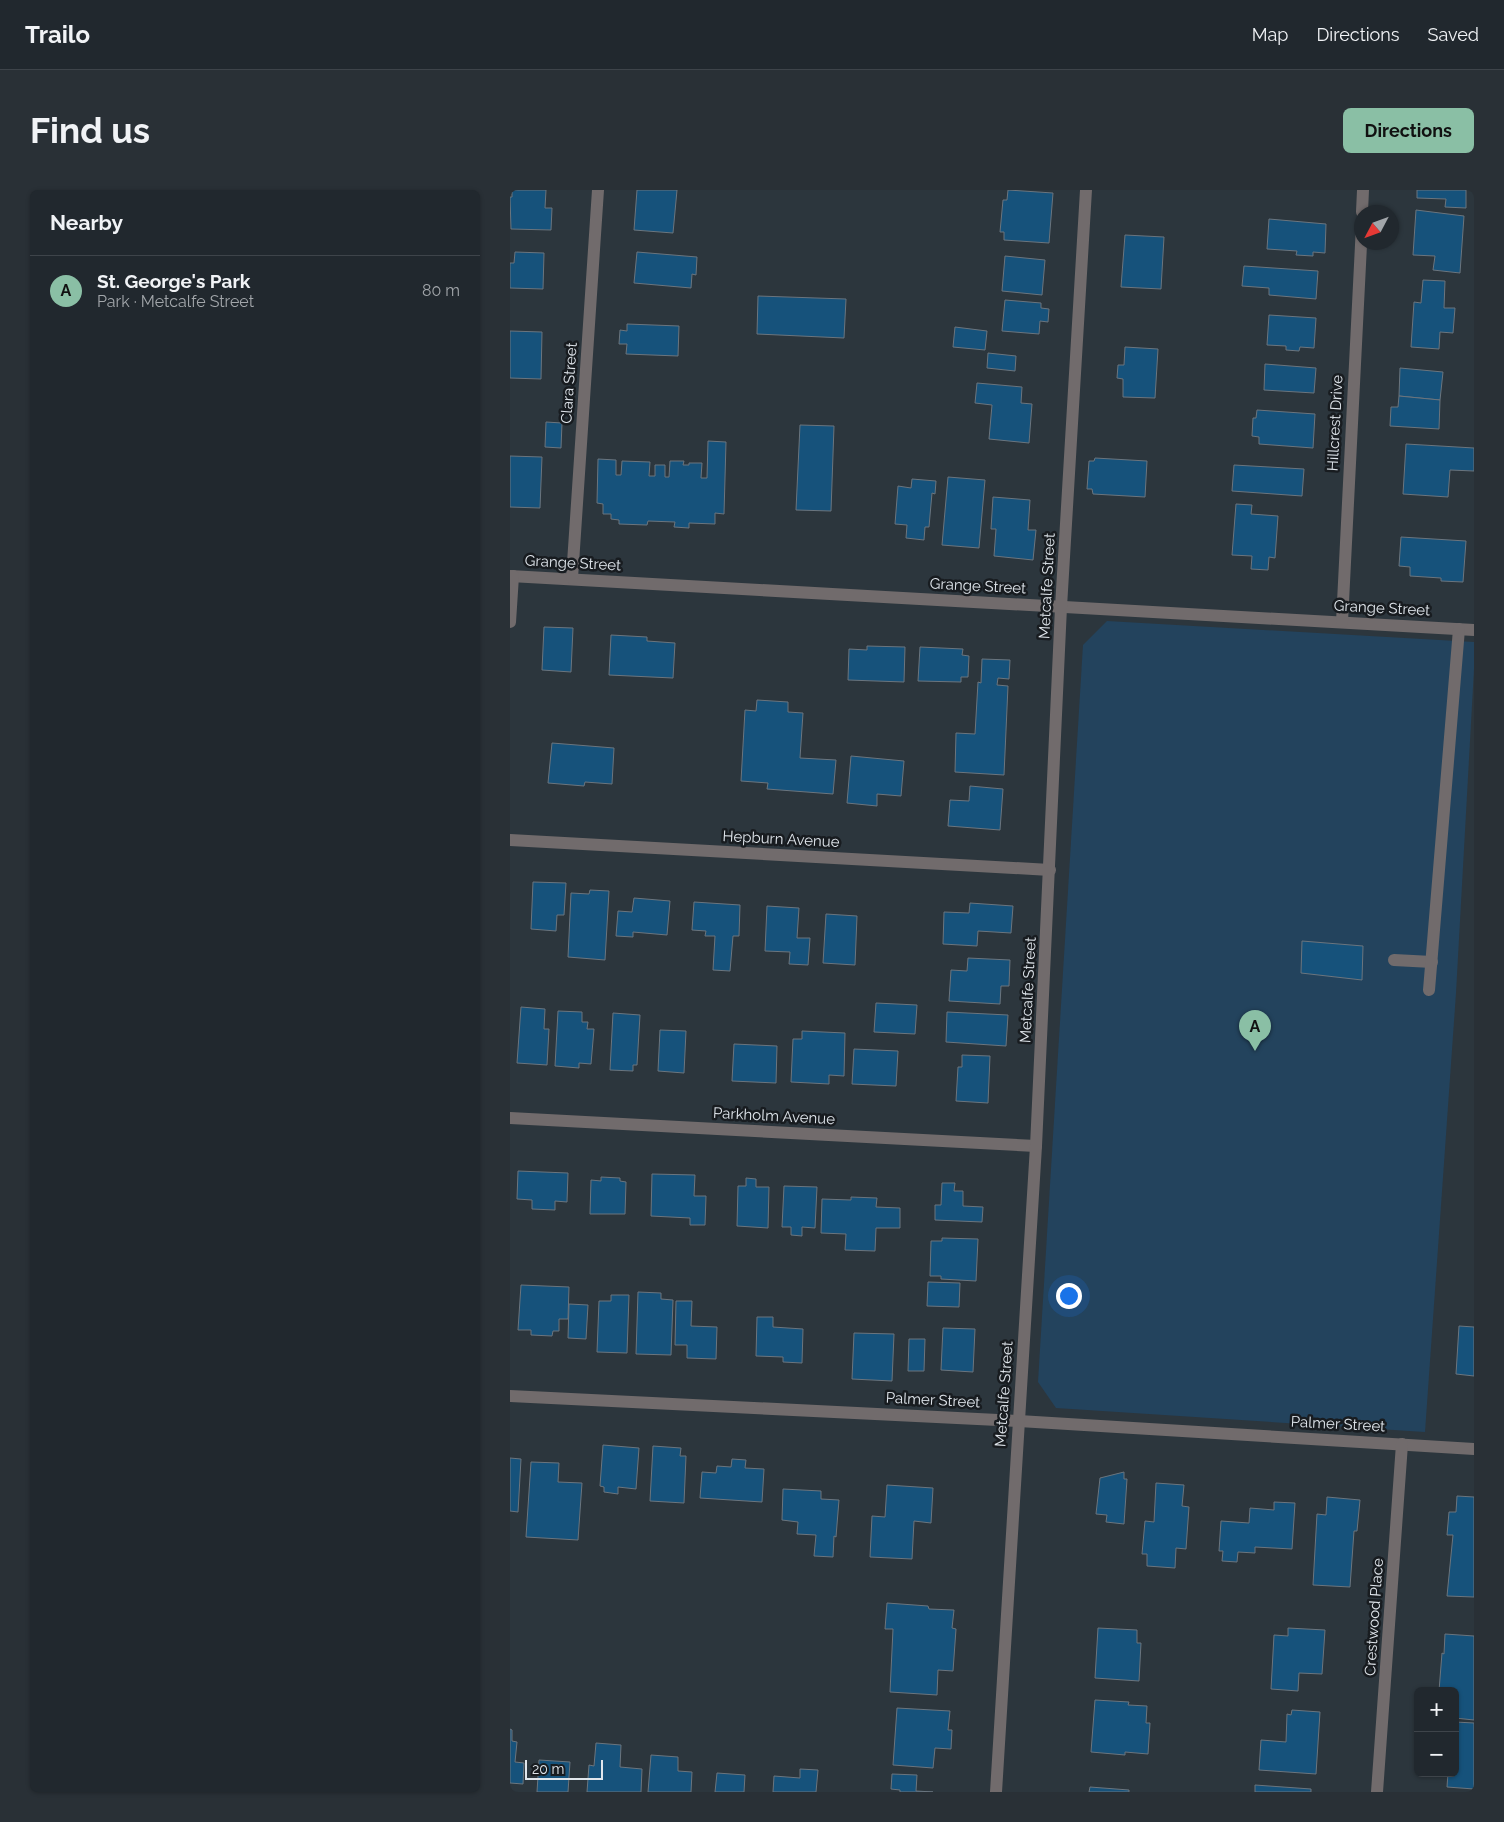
<!DOCTYPE html>
<meta charset="utf-8">
<style>
:root{--surface:#21282e;--page:#293036;--text:#f1f3f6;--muted:#a2a6aa;--line:#3e444a;--accent:#8abfa5}
body{margin:0;font-family:Raleway,sans-serif;background:var(--page);color:var(--text)}
.controls{position:absolute;right:15px;bottom:15px;display:grid;overflow:hidden;border-radius:8px;box-shadow:0 1px 4px #0004}
.controls button{width:45px;height:45px;display:grid;place-items:center;padding:0;border:0;border-bottom:1px solid var(--line);background:var(--surface);color:var(--text);font:25px sans-serif}
.compass{position:absolute;left:844px;top:15px;width:45px;height:45px;border-radius:50%;background:var(--surface);box-shadow:0 1px 4px #0004;rotate:229deg}
.scale{position:absolute;left:15px;bottom:12px;width:78px;box-sizing:border-box;padding-left:5px;border:2px solid #e0e6ec;border-top:0;font-size:14px;line-height:18px;white-space:nowrap;color:#e0e6ec;-webkit-text-stroke:4px #181c20;paint-order:stroke}
.you{position:absolute;left:558px;top:1105px;width:18px;height:18px;margin:-12px;border:4px solid #fff;border-radius:50%;background:#1a73e8;box-shadow:0 0 0 8px #1a73e833}
.badge{display:grid;place-items:center;width:32px;height:32px;border-radius:50%;background:var(--accent);color:#111;font-size:16px;font-weight:700}
.pin{position:absolute;translate:-50% -41px;filter:drop-shadow(0 1px 2px #0008)}
.pin::after{content:'';position:absolute;top:26px;width:18px;height:15px;background:inherit;clip-path:polygon(0 0,100% 0,50% 100%)}
.list{margin:0;padding:0;list-style:none}
h2{display:flex;justify-content:space-between;align-items:center;height:65px;margin:0;padding:0 20px;font-size:21px}
h2 small{font-size:16px;font-weight:400;color:var(--muted)}
.list li{display:grid;grid-template-columns:32px 1fr auto;gap:15px;align-items:center;box-sizing:border-box;height:70px;padding:0 20px;border-top:1px solid var(--line)}
.list b{display:block;font-size:19px;white-space:nowrap}
.list p{margin:0;font-size:16px;white-space:nowrap;color:var(--muted)}
.list em{font-size:16px;font-style:normal;color:var(--muted)}
.map{position:relative;flex:none;width:964px;height:1602px;overflow:hidden;border-radius:8px}
header{display:flex;align-items:center;gap:30px;box-sizing:border-box;height:70px;padding:0 25px;background:var(--surface);border-bottom:1px solid var(--line)}
header strong{font-size:24px}
nav{display:flex;gap:28px;margin-inline-start:auto;font-size:18px}
.intro{display:flex;align-items:center;justify-content:space-between;box-sizing:border-box;height:120px;padding:0 30px}
h1{margin:0;font-size:35px}
.button{padding:12px 22px;border-radius:8px;background:var(--accent);color:#111;font-size:18px;font-weight:700}
main{display:flex;gap:30px;padding:0 30px}
aside{flex:1;background:var(--surface);border-radius:8px;box-shadow:0 1px 4px #0004}
.map>svg:first-child{display:block}
.green{fill:#23435d}
.building{fill:#16527b;stroke:#6b757e}
.lines{fill:none;stroke-linecap:round;stroke-linejoin:round}
.minor{stroke:#716b6c;stroke-width:12}
.labels{text-anchor:middle;dominant-baseline:central;stroke-width:5;stroke-linejoin:round;paint-order:stroke}
.street-label{font-size:15px;fill:#e0e6ec;stroke:#181c20}
</style>
<header>
<strong>Trailo</strong>
<nav><a>Map</a><a>Directions</a><a>Saved</a></nav>
</header>
<div class="intro"><h1>Find us</h1><a class="button">Directions</a></div>
<main>
<aside>
<h2>Nearby<small></small></h2>
<ul class="list">
<li><span class="badge">A</span><div><b>St. George's Park</b><p>Park · Metcalfe Street</p></div><em>80 m</em></li>
</ul>
</aside>
<div class="map">
<svg width="964" height="1602" viewBox="0 0 964 1602">
<rect width="100%" height="100%" fill="#2c363d"/>
<!-- green -->
<polygon class="green" points="597,431 964,452 964,479 946,803 915,1242 546,1218 528,1192 573,455"/>
<!-- building -->
<g class="building">
<polygon points="2,0 36,0 35,18 42,18 41,40 1,39 0,7 2,7"/>
<polygon points="127,0 167,0 163,43 124,40"/>
<polygon points="498,0 543,3 539,53 494,50 494,42 490,42 493,10 497,10"/>
<polygon points="907,0 956,0 956,18 935,17 936,9 907,8"/>
<polygon points="906,20 954,26 950,83 923,80 925,66 903,65"/>
<polygon points="759,29 816,34 815,63 803,62 803,66 786,65 787,61 757,59"/>
<polygon points="615,45 654,47 651,99 611,97"/>
<polygon points="5,62 34,63 33,99 0,98 0,73 4,73"/>
<polygon points="127,62 187,67 186,85 182,84 181,98 124,93"/>
<polygon points="495,66 535,70 532,105 492,101"/>
<polygon points="734,76 808,81 806,109 759,105 759,98 732,96"/>
<polygon points="913,90 935,91 934,118 945,118 943,143 930,142 929,159 901,157 904,112 911,113"/>
<polygon points="248,106 336,109 334,148 247,144"/>
<polygon points="495,110 531,113 531,118 539,119 538,132 530,131 529,144 492,141"/>
<polygon points="759,125 806,128 804,158 790,157 789,161 776,160 776,156 757,155"/>
<polygon points="117,134 169,136 168,166 116,164 117,154 109,154 110,140 117,141"/>
<polygon points="445,137 477,141 475,160 443,157"/>
<polygon points="0,141 32,142 31,189 0,188"/>
<polygon points="615,157 648,159 645,208 613,207 613,189 607,188 608,175 614,175"/>
<polygon points="478,163 506,166 505,181 477,178"/>
<polygon points="755,174 806,178 804,203 754,200"/>
<polygon points="890,178 933,182 930,210 889,206"/>
<polygon points="467,193 512,197 511,213 522,214 519,253 479,249 482,215 465,213"/>
<polygon points="889,206 930,210 929,239 880,236 881,217 888,217"/>
<polygon points="747,220 805,224 803,258 749,254 749,247 742,246 743,228 746,228"/>
<polygon points="36,232 52,233 51,258 35,257"/>
<polygon points="290,235 324,236 321,321 286,320"/>
<polygon points="198,251 216,252 214,324 205,323 205,334 179,333 179,338 164,337 165,332 138,331 137,335 109,334 109,330 101,329 101,324 93,324 93,314 87,313 88,269 106,270 106,285 111,285 112,271 140,272 139,286 145,286 145,275 155,275 155,287 159,287 160,271 174,271 173,275 179,275 179,273 192,273 191,288 197,288"/>
<polygon points="896,254 964,258 964,281 940,280 938,307 893,304"/>
<polygon points="0,266 32,267 30,318 0,317"/>
<polygon points="585,268 637,271 635,307 583,304 582,299 577,299 579,271 584,271"/>
<polygon points="724,275 794,279 792,306 722,301"/>
<polygon points="438,287 475,290 469,358 432,355"/>
<polygon points="402,289 426,291 425,304 422,303 419,337 415,337 414,350 396,348 397,335 385,334 388,296 401,298"/>
<polygon points="483,307 520,310 518,340 526,340 523,370 484,366 486,339 481,339"/>
<polygon points="726,314 742,315 741,324 768,326 765,368 759,367 758,380 741,379 742,366 722,365"/>
<polygon points="891,347 956,351 953,392 931,391 931,388 900,386 900,377 889,376"/>
<polygon points="34,437 63,438 61,482 32,480"/>
<polygon points="101,445 137,447 137,451 165,453 163,488 99,485"/>
<polygon points="357,456 395,457 394,492 338,490 339,459 357,460"/>
<polygon points="410,457 453,459 452,465 459,466 458,487 451,487 451,492 408,491"/>
<polygon points="472,469 500,470 499,489 488,488 487,495 498,496 494,585 445,582 446,543 465,544 468,492 471,493"/>
<polygon points="247,510 278,512 278,522 293,523 290,568 326,570 323,604 257,599 258,593 231,591 235,520 246,521"/>
<polygon points="42,553 104,558 102,594 75,592 74,596 38,593"/>
<polygon points="341,566 394,571 391,606 367,604 367,616 337,613"/>
<polygon points="460,596 493,599 490,640 438,636 440,610 459,611"/>
<polygon points="23,692 56,693 54,725 47,725 46,741 21,739"/>
<polygon points="80,700 99,701 95,770 58,767 61,703 79,704"/>
<polygon points="124,708 160,711 157,745 123,742 123,747 106,746 108,721 122,722"/>
<polygon points="184,712 230,715 229,746 223,746 220,781 203,780 205,746 195,746 196,741 182,740"/>
<polygon points="460,713 503,716 501,743 468,741 467,756 433,754 434,722 459,723"/>
<polygon points="257,716 289,718 287,748 300,748 298,775 279,774 280,762 255,761"/>
<polygon points="316,724 347,726 345,775 313,773"/>
<polygon points="792,751 853,756 852,790 791,783"/>
<polygon points="458,768 500,770 499,796 491,796 490,814 439,811 441,780 457,781"/>
<polygon points="366,813 407,815 405,844 364,842"/>
<polygon points="11,817 35,819 34,839 39,839 37,875 7,873"/>
<polygon points="48,821 72,822 72,832 78,832 77,839 84,839 81,874 69,873 69,878 45,876"/>
<polygon points="437,822 498,825 496,856 436,852"/>
<polygon points="103,823 130,825 127,875 123,875 123,881 100,880"/>
<polygon points="150,840 176,841 174,883 148,881"/>
<polygon points="292,841 335,843 334,886 319,885 319,894 281,892 283,849 292,849"/>
<polygon points="224,854 267,856 266,893 222,891"/>
<polygon points="344,859 388,861 386,896 342,894"/>
<polygon points="452,865 480,866 478,913 446,911 448,877 452,877"/>
<polygon points="8,981 58,983 57,1012 45,1011 45,1020 22,1019 22,1010 7,1009"/>
<polygon points="142,984 185,985 184,1006 196,1006 195,1035 180,1035 180,1028 141,1026"/>
<polygon points="91,987 110,988 110,991 116,992 115,1024 80,1024 81,990 91,991"/>
<polygon points="236,988 246,989 246,997 259,997 258,1038 227,1036 228,996 236,996"/>
<polygon points="432,993 445,993 444,1001 453,1001 453,1016 473,1017 472,1032 425,1030 425,1015 431,1015"/>
<polygon points="274,996 307,997 305,1038 292,1037 292,1046 281,1045 281,1037 272,1037"/>
<polygon points="341,1007 367,1008 366,1017 390,1018 390,1038 366,1038 365,1061 335,1060 336,1044 311,1043 312,1009 341,1010"/>
<polygon points="432,1048 468,1049 466,1091 431,1089 431,1086 420,1086 421,1051 432,1051"/>
<polygon points="418,1092 450,1093 449,1117 417,1116"/>
<polygon points="11,1095 59,1097 58,1129 49,1129 49,1141 43,1141 42,1146 21,1145 21,1140 8,1140"/>
<polygon points="128,1102 151,1103 151,1109 163,1110 161,1165 126,1164"/>
<polygon points="101,1105 119,1105 117,1163 87,1162 89,1111 101,1111"/>
<polygon points="166,1111 182,1111 181,1136 207,1137 206,1169 177,1168 177,1155 165,1155"/>
<polygon points="59,1114 78,1115 76,1149 58,1148"/>
<polygon points="247,1127 263,1127 263,1137 293,1139 292,1173 273,1172 273,1167 246,1166"/>
<polygon points="949,1136 964,1137 964,1186 946,1184"/>
<polygon points="433,1138 465,1139 463,1182 431,1180"/>
<polygon points="344,1143 384,1144 382,1191 342,1189"/>
<polygon points="399,1149 415,1149 414,1181 398,1181"/>
<polygon points="93,1255 129,1258 126,1299 108,1297 108,1304 94,1302 94,1297 90,1296"/>
<polygon points="143,1256 171,1258 170,1266 176,1266 174,1313 140,1311"/>
<polygon points="0,1268 11,1269 8,1322 0,1321"/>
<polygon points="222,1269 236,1270 235,1278 254,1279 252,1312 190,1308 192,1282 206,1283 207,1276 221,1277"/>
<polygon points="21,1272 49,1273 48,1292 72,1293 68,1350 16,1347"/>
<polygon points="614,1282 614,1289 617,1289 614,1334 596,1332 597,1325 586,1324 590,1288"/>
<polygon points="646,1293 674,1295 672,1316 679,1317 676,1359 666,1358 665,1378 637,1376 637,1364 632,1364 635,1331 644,1332"/>
<polygon points="377,1295 423,1298 421,1333 404,1331 402,1369 360,1367 362,1326 375,1327"/>
<polygon points="273,1299 311,1301 311,1309 329,1310 326,1347 324,1346 323,1367 304,1366 306,1345 287,1344 288,1332 272,1330"/>
<polygon points="947,1306 964,1307 964,1407 937,1406 943,1345 937,1345 939,1322 946,1322"/>
<polygon points="817,1307 850,1310 847,1341 844,1341 840,1397 803,1395 807,1324 816,1325"/>
<polygon points="764,1312 785,1313 782,1359 745,1357 745,1363 728,1362 727,1372 712,1371 713,1361 709,1361 711,1331 739,1333 740,1318 764,1320"/>
<polygon points="377,1413 418,1416 419,1419 444,1420 442,1438 446,1439 443,1481 428,1480 427,1505 380,1502 383,1439 375,1439"/>
<polygon points="588,1438 627,1440 627,1453 631,1453 629,1491 585,1488"/>
<polygon points="778,1438 815,1440 812,1484 789,1483 788,1501 761,1499 764,1445 778,1446"/>
<polygon points="935,1444 964,1446 964,1530 945,1528 945,1501 929,1501 932,1463 934,1464"/>
<polygon points="585,1510 619,1512 618,1515 637,1516 636,1533 640,1533 638,1564 615,1562 615,1565 581,1562"/>
<polygon points="387,1518 440,1521 438,1540 442,1540 441,1559 425,1558 423,1578 383,1575"/>
<polygon points="782,1520 810,1522 806,1584 749,1580 751,1550 776,1552 777,1524 781,1525"/>
<polygon points="945,1532 964,1533 964,1599 937,1597 938,1583 945,1583"/>
<polygon points="0,1539 2,1540 2,1551 7,1552 5,1572 14,1573 13,1594 0,1593"/>
<polygon points="86,1553 111,1555 110,1577 132,1579 131,1602 77,1602 79,1575 84,1576"/>
<polygon points="141,1565 168,1567 168,1581 182,1582 181,1602 138,1602"/>
<polygon points="29,1570 60,1572 58,1602 27,1602"/>
<polygon points="290,1579 308,1580 306,1602 263,1602 264,1586 290,1588"/>
<polygon points="207,1583 235,1585 234,1602 205,1602"/>
<polygon points="382,1584 407,1585 406,1601 423,1602 390,1602 390,1600 381,1599"/>
<polygon points="745,1595 801,1599 801,1602 745,1602"/>
<polygon points="580,1597 619,1600 619,1602 579,1602"/>
</g>
<g class="lines">
<!-- minor -->
<g class="minor">
<polyline points="852,22 853,0"/>
<polyline points="0,386 964,440"/>
<polyline points="62,388 88,0"/>
<polyline points="0,432 3,386"/>
<polyline points="832,432 852,35"/>
<polyline points="0,650 540,680"/>
<polyline points="884,770 922,772"/>
<polyline points="919,800 949,439"/>
<polyline points="0,928 526,956"/>
<polyline points="0,1206 509,1231 964,1259"/>
<polyline points="486,1602 526,956 551,417 576,0"/>
<polyline points="867,1602 892,1254"/>
</g>
</g>
<g class="labels">
<!-- street labels -->
<g class="street-label">
<text transform="translate(59 193) rotate(-86)">Clara Street</text>
<text transform="translate(825 233) rotate(-87)">Hillcrest Drive</text>
<text transform="translate(63 373) rotate(3)">Grange Street</text>
<text transform="translate(468 396) rotate(3)">Grange Street</text>
<text transform="translate(537 396) rotate(-87)">Metcalfe Street</text>
<text transform="translate(872 418) rotate(3)">Grange Street</text>
<text transform="translate(271 649) rotate(3)">Hepburn Avenue</text>
<text transform="translate(518 800) rotate(-87)">Metcalfe Street</text>
<text transform="translate(264 926) rotate(3)">Parkholm Avenue</text>
<text transform="translate(494 1204) rotate(-86)">Metcalfe Street</text>
<text transform="translate(423 1210) rotate(3)">Palmer Street</text>
<text transform="translate(828 1234) rotate(3)">Palmer Street</text>
<text transform="translate(864 1427) rotate(-86)">Crestwood Place</text>
</g>
</g>
</svg>
<div class="controls">
<button>+</button>
<button>−</button>
</div>
<svg class="compass" viewBox="-18 -18 36 36"><path d="M0-13l5 13h-10z" fill="#e53935"/><path d="M0 13l5-13h-10z" fill="#a2a6aa"/></svg>
<div class="scale">20 m</div>
<div class="you"></div>
<div class="pin badge" style="left:745px;top:861px">A</div>
</div>
</main>
